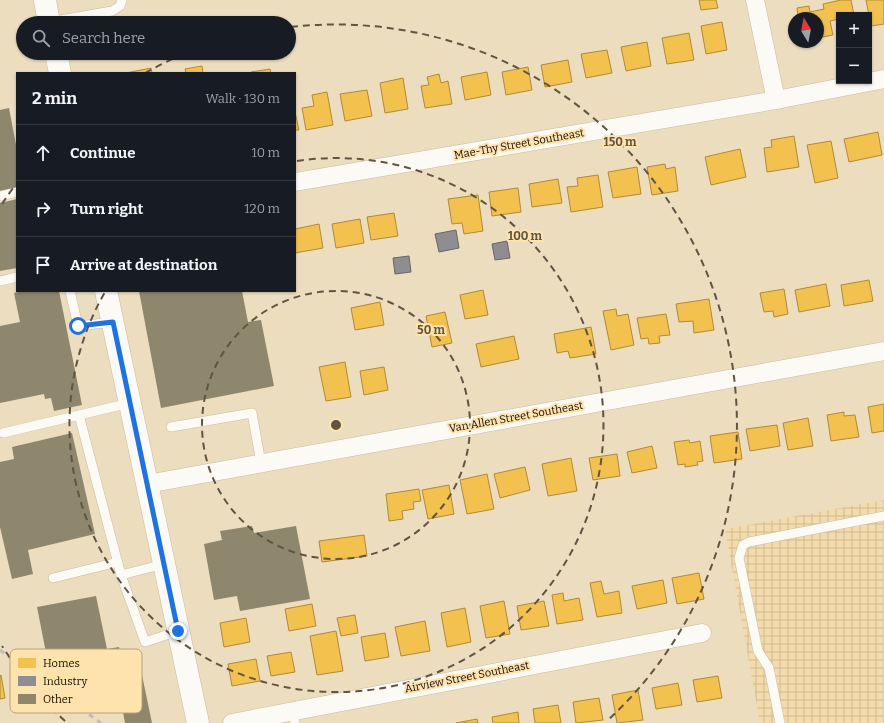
<!DOCTYPE html>
<meta charset="utf-8">
<style>
:root{--surface:#171b24;--page:#242831;--text:#f1f3f6;--muted:#9ea1a6;--line:#363941}
body{margin:0;font-family:Bitter,serif;background:var(--page);color:var(--text)}
.controls{position:absolute;right:12px;top:12px;display:grid;overflow:hidden;border-radius:0px;box-shadow:0 1px 3px #0004}
.controls button{width:36px;height:36px;display:grid;place-items:center;padding:0;border:0;border-bottom:1px solid var(--line);background:var(--surface);color:var(--text);font:20px sans-serif}
.compass{position:absolute;left:788px;top:12px;width:36px;height:36px;border-radius:50%;background:var(--surface);box-shadow:0 1px 3px #0004;rotate:350deg}
.stop{position:absolute;width:12px;height:12px;margin:-9px;border:3px solid #1a73e8;border-radius:50%;background:#fff}
.stop.end{background:#1a73e8;border-color:#fff;box-shadow:0 1px 4px #0008}
.list{margin:0;padding:0;list-style:none}
h2{display:flex;justify-content:space-between;align-items:center;height:52px;margin:0;padding:0 16px;font-size:17px}
h2 small{font-size:13px;font-weight:400;color:var(--muted)}
.list li{display:grid;grid-template-columns:26px 1fr auto;gap:12px;align-items:center;box-sizing:border-box;height:56px;padding:0 16px;border-top:1px solid var(--line)}
.list b{display:block;font-size:15px;white-space:nowrap}
.list em{font-size:13px;font-style:normal;color:var(--muted)}
.icon{flex:none;width:22px;height:22px;fill:none;stroke:currentColor;stroke-width:2;stroke-linecap:round;stroke-linejoin:round}
.map{position:relative;flex:none;width:884px;height:723px;overflow:hidden}
.search{position:absolute;background:var(--surface);box-shadow:0 1px 3px #0004;left:16px;top:16px;width:280px;height:44px;display:flex;align-items:center;gap:10px;box-sizing:border-box;padding:0 14px;border-radius:22px;color:var(--muted);font-size:15px}
.panel{position:absolute;background:var(--surface);box-shadow:0 1px 3px #0004;left:16px;top:72px;width:280px;height:220px;border-radius:0px}
.map>svg:first-child{display:block}
.industrial{fill:url(#industrial-grid)}
.homes{fill:#f2c14e;stroke:#b08a37}
.industry{fill:#8d8d92;stroke:#696666}
.building{fill:#8e876e}
.lines{fill:none;stroke-linecap:round;stroke-linejoin:round}
.service-casing{stroke:#c8bca4;stroke-width:10}
.minor-casing{stroke:#c8bca4;stroke-width:19}
.tertiary-casing{stroke:#c8bca4;stroke-width:23}
.service{stroke:#fcfaf5;stroke-width:9}
.minor{stroke:#fcfaf5;stroke-width:18}
.tertiary{stroke:#fcfaf5;stroke-width:22}
.rail{stroke:#c1bdb5;stroke-width:3;stroke-dasharray:5 5;stroke-linecap:butt}
.route{stroke:#1a73e8;stroke-width:5}
.ring{fill:none;stroke:#605443;stroke-width:2;stroke-dasharray:7 5}
.labels{text-anchor:middle;dominant-baseline:central;stroke-width:4;stroke-linejoin:round;paint-order:stroke}
.street-label{font-size:11px;fill:#150b00;stroke:#ffe3ac}
.key{fill:#ffe3ac;stroke:#b9a278;stroke-width:1}
.key-label{font-size:11px;fill:#150b00}
.centre{fill:#605443;stroke:#ffe3ac;stroke-width:2}
.ring-label{font-size:12px;text-anchor:middle;font-weight:bold;fill:#605443;stroke:#ffe3ac;stroke-width:4;stroke-linejoin:round;paint-order:stroke}
</style>
<div class="map">
<svg width="884" height="723" viewBox="0 0 884 723">
<defs>
<pattern id="industrial-grid" width="8" height="8" patternUnits="userSpaceOnUse"><rect width="8" height="8" fill="#f3dbab"/><path d="M0 4h8M4 0v8" fill="none" stroke="#cfbb91"/></pattern>
</defs>
<rect width="100%" height="100%" fill="#ecddbf"/>
<!-- industrial -->
<polygon class="industrial" points="884,500 884,723 760,723 725,529"/>
<!-- homes -->
<g class="homes">
<polygon points="699,0 716,0 718,8 701,10"/>
<polygon points="841,0 851,0 854,15 839,15 839,19 830,21 833,35 818,38 818,18 798,18 797,8 809,6 810,12 824,9 823,4"/>
<polygon points="866,0 884,0 884,24 871,26"/>
<polygon points="140,19 141,23 120,23"/>
<polygon points="722,22 727,50 706,54 701,26"/>
<polygon points="689,33 694,60 667,64 662,38"/>
<polygon points="647,42 651,66 626,71 621,47"/>
<polygon points="607,50 612,73 586,78 581,54"/>
<polygon points="568,60 572,82 545,87 541,65"/>
<polygon points="202,66 203,73 186,73 185,69"/>
<polygon points="528,67 532,90 506,95 502,72"/>
<polygon points="151,68 152,73 126,73"/>
<polygon points="270,69 271,73 252,73 251,72"/>
<polygon points="487,72 491,95 465,100 461,77"/>
<polygon points="439,74 441,83 448,81 452,104 425,108 421,86 429,85 427,77"/>
<polygon points="403,78 408,109 385,113 380,83"/>
<polygon points="367,90 372,116 345,121 340,94"/>
<polygon points="327,92 333,125 306,130 302,108 314,106 312,95"/>
<polygon points="295,112 299,130 295,130"/>
<polygon points="878,132 882,155 849,162 844,139"/>
<polygon points="794,136 799,167 767,172 764,148 772,147 771,140"/>
<polygon points="831,141 838,178 815,183 807,145"/>
<polygon points="740,149 746,177 711,185 705,157"/>
<polygon points="665,164 666,169 675,167 678,191 652,195 647,167"/>
<polygon points="637,167 641,194 613,198 608,172"/>
<polygon points="598,175 603,207 571,212 567,187 578,186 577,178"/>
<polygon points="558,179 562,203 532,207 529,184"/>
<polygon points="518,188 521,212 492,216 489,192"/>
<polygon points="478,195 483,231 464,234 462,223 452,224 448,199"/>
<polygon points="394,213 398,236 371,240 367,217"/>
<polygon points="360,219 364,243 336,248 332,224"/>
<polygon points="319,224 323,248 295,253 295,229"/>
<polygon points="869,280 873,301 844,306 841,285"/>
<polygon points="826,284 830,306 799,312 795,290"/>
<polygon points="784,289 788,314 774,317 773,311 764,312 760,293"/>
<polygon points="483,290 488,315 465,319 460,295"/>
<polygon points="709,299 714,330 694,333 693,321 679,322 676,304"/>
<polygon points="380,302 384,325 355,330 351,308"/>
<polygon points="616,309 617,316 628,314 634,345 611,350 603,311"/>
<polygon points="445,312 452,343 432,347 426,316"/>
<polygon points="666,314 670,335 659,336 660,343 649,344 648,338 641,339 637,318"/>
<polygon points="591,327 596,354 570,358 568,351 557,353 554,334"/>
<polygon points="514,336 519,359 481,367 476,344"/>
<polygon points="345,362 351,397 326,401 319,367"/>
<polygon points="384,367 388,390 364,395 360,371"/>
<polygon points="884,404 884,431 872,433 868,407"/>
<polygon points="844,412 844,416 855,415 859,437 831,441 827,415"/>
<polygon points="808,418 813,446 788,450 783,423"/>
<polygon points="777,425 780,446 750,451 746,429"/>
<polygon points="738,432 742,459 714,463 710,436"/>
<polygon points="689,440 690,443 700,441 703,461 697,462 698,465 685,467 685,464 678,465 674,442"/>
<polygon points="652,446 657,468 632,473 627,452"/>
<polygon points="617,454 620,476 593,480 589,458"/>
<polygon points="571,458 577,491 548,496 542,464"/>
<polygon points="525,467 530,490 500,498 494,474"/>
<polygon points="487,474 494,509 467,514 460,480"/>
<polygon points="449,485 454,514 428,519 422,490"/>
<polygon points="419,489 421,501 413,502 414,509 402,511 403,519 389,521 386,494"/>
<polygon points="364,535 367,556 322,562 319,541"/>
<polygon points="699,573 704,599 677,604 672,578"/>
<polygon points="663,580 667,603 637,609 632,586"/>
<polygon points="601,581 604,594 619,591 622,613 597,617 590,583"/>
<polygon points="563,593 564,601 579,598 583,620 557,624 552,595"/>
<polygon points="504,601 510,634 486,638 480,606"/>
<polygon points="544,601 549,626 521,630 517,606"/>
<polygon points="312,604 316,626 289,631 285,609"/>
<polygon points="465,608 471,642 447,647 441,613"/>
<polygon points="355,615 358,633 341,636 337,618"/>
<polygon points="246,618 250,642 224,647 220,623"/>
<polygon points="425,621 430,651 401,656 395,627"/>
<polygon points="336,631 343,671 317,675 310,636"/>
<polygon points="385,633 389,657 365,661 361,637"/>
<polygon points="291,652 295,672 271,676 267,656"/>
<polygon points="256,659 260,681 232,686 228,664"/>
<polygon points="1,675 5,698 0,699 0,676"/>
<polygon points="718,676 722,698 697,702 693,680"/>
<polygon points="678,683 682,705 656,709 652,688"/>
<polygon points="638,690 643,720 617,723 612,695"/>
<polygon points="599,698 603,720 576,723 573,702"/>
<polygon points="558,705 561,723 535,723 533,709"/>
<polygon points="518,712 519,723 493,723 492,717"/>
<polygon points="477,719 478,723 456,723"/>
</g>
<!-- industry -->
<g class="industry">
<polygon points="456,230 459,248 439,252 435,234"/>
<polygon points="507,241 510,258 495,260 492,244"/>
<polygon points="409,256 411,272 395,274 393,258"/>
</g>
<!-- building -->
<g class="building">
<polygon points="9,108 17,150 17,188 0,191 0,110"/>
<polygon points="17,199 17,268 0,271 0,203"/>
<polygon points="22,291 59,291 82,405 54,411 51,398 45,399 44,394 0,403 0,326 20,322 14,293"/>
<polygon points="139,291 242,291 248,322 261,320 274,386 161,408"/>
<polygon points="72,433 95,534 28,550 33,574 12,579 0,527 0,462 14,459 12,447"/>
<polygon points="252,526 254,533 296,526 310,599 240,611 237,596 214,600 204,544 222,540 220,531"/>
<polygon points="96,596 107,649 119,647 122,659 138,656 152,723 125,723 122,707 105,710 98,673 71,679 67,659 48,663 37,607"/>
</g>
<g class="lines">
<!-- service casing -->
<g class="service-casing">
<g id="service">
<polyline points="49,22 112,11 120,6 122,0"/>
<polyline points="0,196 17,192"/>
<polyline points="0,281 17,277"/>
<polyline points="70,291 78,326 113,322"/>
<polyline points="79,415 121,575 164,564"/>
<polyline points="171,427 252,413 261,463"/>
<polyline points="3,433 130,403"/>
<polyline points="121,575 145,642 178,631"/>
<polyline points="53,578 118,562"/>
<polyline points="292,711 295,723"/>
<polyline points="780,723 769,668 758,651 739,558 743,545 749,542 884,516"/>
</g>
</g>
<!-- minor casing -->
<g class="minor-casing">
<g id="minor">
<polyline points="755,0 776,100"/>
<polyline points="295,182 776,100 884,79"/>
<polyline points="147,484 884,351"/>
<polyline points="232,723 702,633"/>
</g>
</g>
<!-- tertiary casing -->
<g class="tertiary-casing">
<g id="tertiary">
<polyline points="45,0 49,23"/>
<polyline points="56,53 60,73"/>
<polyline points="106,291 198,723"/>
</g>
</g>
<!-- service -->
<use href="#service" class="service"/>
<!-- minor -->
<use href="#minor" class="minor"/>
<!-- tertiary -->
<use href="#tertiary" class="tertiary"/>
<!-- rail -->
<polyline class="rail" points="0,650 101,723"/>
</g>
<g class="lines">
<!-- route -->
<polyline class="route" points="78,326 113,322 178,631"/>
</g>
<!-- distance rings -->
<g class="ring">
<circle cx="336" cy="425" r="134"/>
<path d="M297 161A267 267 0 1 1 105 292"/>
<path d="M65 721A401 401 0 0 1 2 646M2 204A401 401 0 0 1 16 184M145 73A401 401 0 0 1 186 53M291 27A401 401 0 0 1 607 721"/>
</g>
<g class="labels">
<!-- street labels -->
<g class="street-label">
<text transform="translate(519 144) rotate(-10)">Mae-Thy Street Southeast</text>
<text transform="translate(516 417) rotate(-10)">Van Allen Street Southeast</text>
<text transform="translate(467 677) rotate(-11)">Airview Street Southeast</text>
</g>
</g>
<!-- legend -->
<rect x="10" y="649" width="132" height="64" rx="6" class="key"/>
<rect x="18" y="658" width="18" height="10" fill="#f2c14e"/>
<rect x="18" y="676" width="18" height="10" fill="#8d8d92"/>
<rect x="18" y="694" width="18" height="10" fill="#8e876e"/>
<g class="key-label">
<text x="43" y="667">Homes</text>
<text x="43" y="685">Industry</text>
<text x="43" y="703">Other</text>
</g>
<circle cx="336" cy="425" r="6" class="centre"/>
<g class="ring-label">
<text x="620" y="146">150 m</text>
<text x="525" y="240">100 m</text>
<text x="431" y="334">50 m</text>
</g>
</svg>
<div class="controls">
<button>+</button>
<button>−</button>
</div>
<svg class="compass" viewBox="-18 -18 36 36"><path d="M0-13l5 13h-10z" fill="#e53935"/><path d="M0 13l5-13h-10z" fill="#9ea1a6"/></svg>
<div class="stop" style="left:78px;top:326px"></div>
<div class="stop end" style="left:178px;top:631px"></div>
<div class="search"><svg class="icon" aria-label="search" viewBox="0 0 24 24"><circle cx="10" cy="10" r="6"/><path d="M15 15l6 6"/></svg>Search here</div>
<section class="panel">
<h2>2 min<small>Walk · 130 m</small></h2>
<ul class="list">
<li><svg class="icon" aria-label="ahead" viewBox="0 0 24 24"><path d="M12 20V5M6 11l6-6 6 6"/></svg><div><b>Continue</b></div><em>10 m</em></li>
<li><svg class="icon" aria-label="right" viewBox="0 0 24 24"><path d="M7 20v-9h11M14 6l5 5-5 5"/></svg><div><b>Turn right</b></div><em>120 m</em></li>
<li><svg class="icon" aria-label="arrive" viewBox="0 0 24 24"><path d="M6 21V4h12l-3 4 3 4H6"/></svg><div><b>Arrive at destination</b></div></li>
</ul>
</section>
</div>
